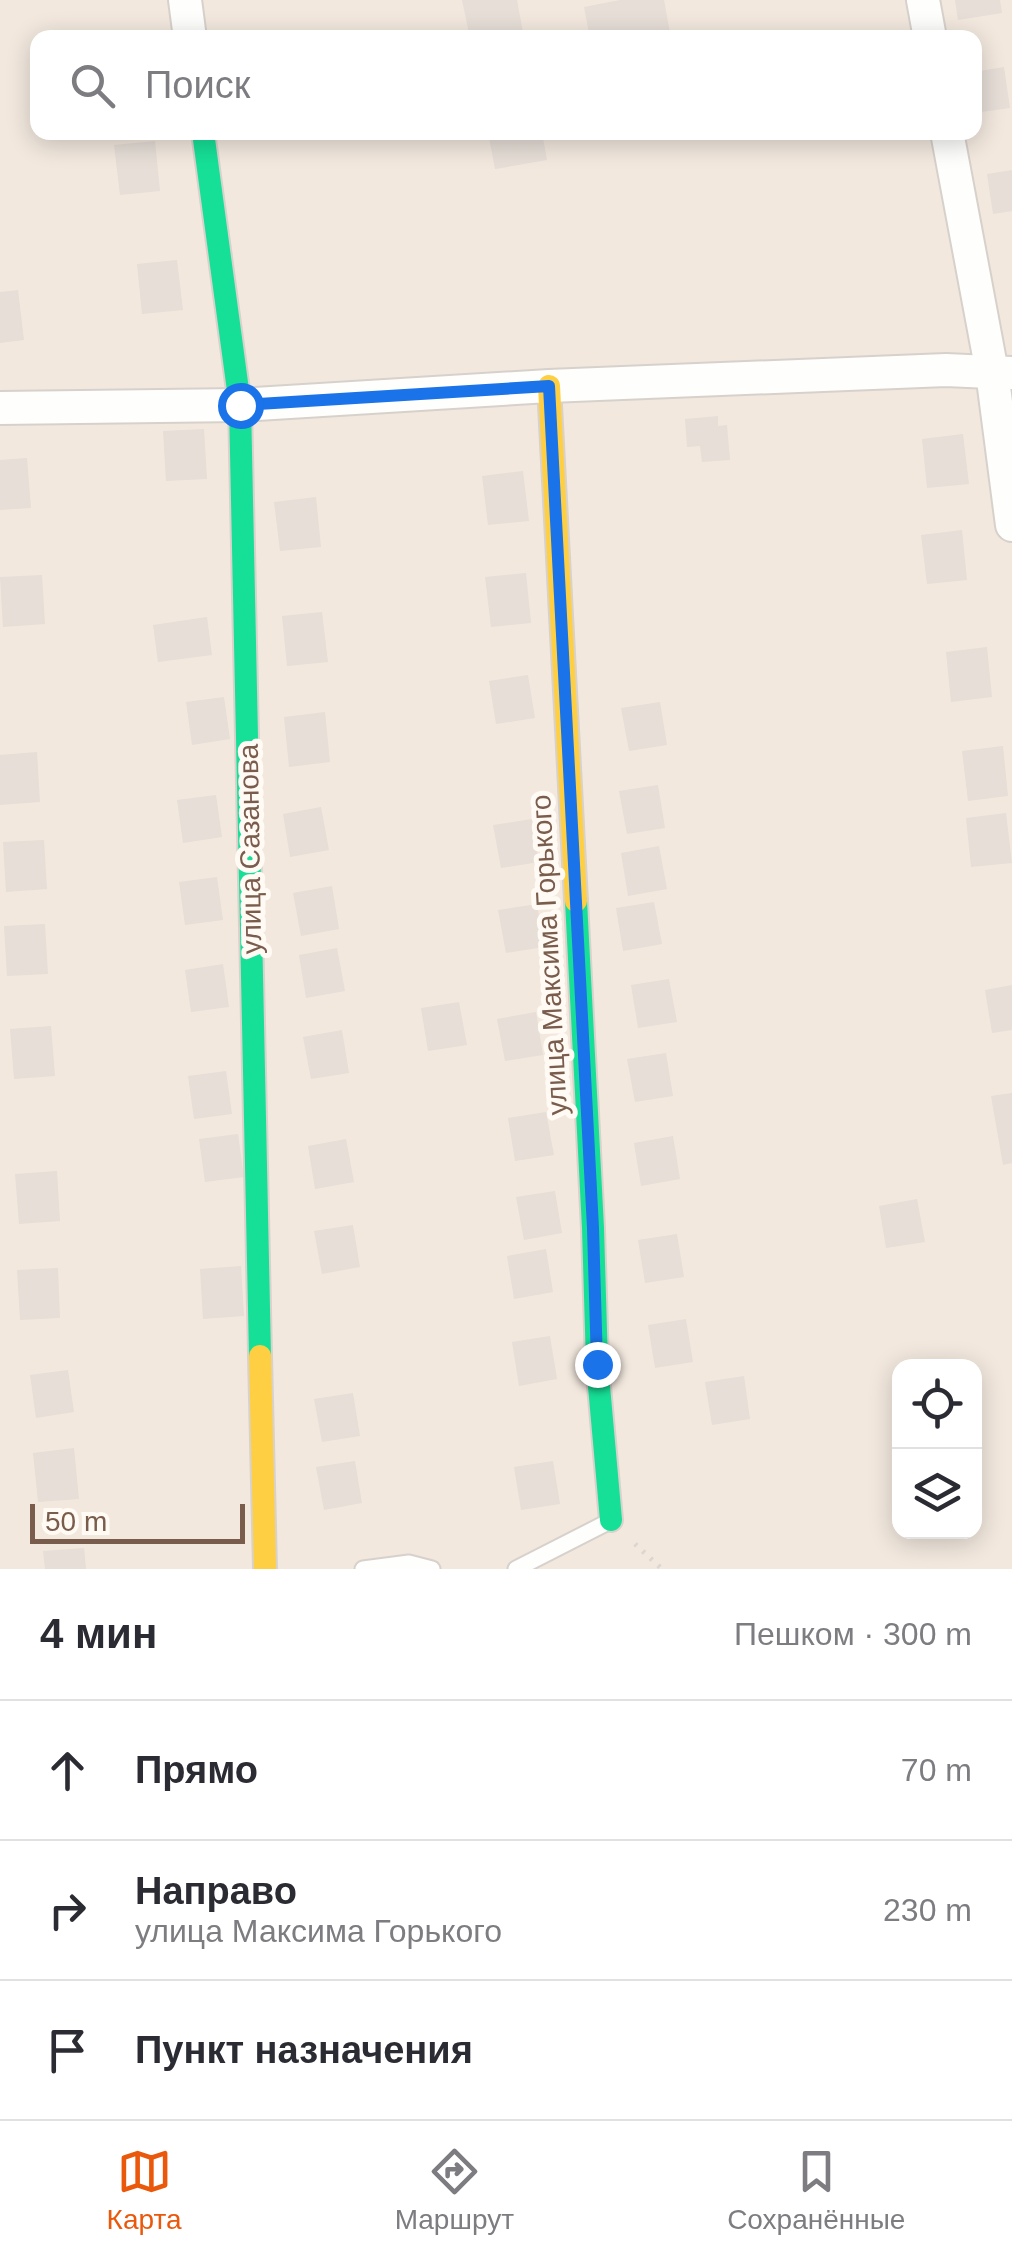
<!DOCTYPE html>
<html lang="ru">
<meta charset="utf-8">
<style>
:root{--surface:#fff;--page:#f7f7f7;--text:#2b2b33;--muted:#7c7c81;--line:#e1e1e2;--accent:#ea580c}
body{margin:0;font-family:Arial,sans-serif;background:var(--page);color:var(--text)}
.controls{position:absolute;right:30px;bottom:30px;display:grid;overflow:hidden;border-radius:20px;box-shadow:0 5px 25px #0003}
.controls button{width:90px;height:90px;display:grid;place-items:center;padding:0;border:0;border-bottom:2px solid var(--line);background:var(--surface);color:var(--text);font:50px sans-serif}
.scale{position:absolute;left:30px;bottom:25px;width:215px;box-sizing:border-box;padding-left:10px;border:5px solid #7a5c4d;border-top:0;font-size:28px;line-height:35px;white-space:nowrap;color:#7a5c4d;-webkit-text-stroke:8px #fffaf3;paint-order:stroke}
.stop{position:absolute;width:30px;height:30px;margin:-22px;border:8px solid #1a73e8;border-radius:50%;background:#fff}
.stop.end{background:#1a73e8;border-color:#fff;box-shadow:0 2px 10px #0008}
.list{margin:0;padding:0;list-style:none}
h2{display:flex;justify-content:space-between;align-items:center;height:130px;margin:0;padding:0 40px;font-size:42px}
h2 small{font-size:32px;font-weight:400;color:var(--muted)}
.list li{display:grid;grid-template-columns:65px 1fr auto;gap:30px;align-items:center;box-sizing:border-box;height:140px;padding:0 40px;border-top:2px solid var(--line)}
.list b{display:block;font-size:38px;white-space:nowrap}
.list p{margin:0;font-size:32px;white-space:nowrap;color:var(--muted)}
.list em{font-size:32px;font-style:normal;color:var(--muted)}
.icon{flex:none;width:55px;height:55px;fill:none;stroke:currentColor;stroke-width:2;stroke-linecap:round;stroke-linejoin:round}
.map{position:relative;flex:none;width:1012px;height:1569px;overflow:hidden}
.search{position:absolute;background:var(--surface);box-shadow:0 5px 25px #0003;left:30px;right:30px;top:30px;height:110px;display:flex;align-items:center;gap:25px;box-sizing:border-box;padding:0 35px;border-radius:20px;color:var(--muted);font-size:38px}
.sheet{height:550px;background:var(--surface)}
nav{display:flex;justify-content:space-around;align-items:center;box-sizing:border-box;height:140px;border-top:2px solid var(--line);background:var(--surface);font-size:28px;color:var(--muted)}
nav a{display:grid;justify-items:center;gap:5px}
nav .on{color:var(--accent)}
.map>svg:first-child{display:block}
.residential{fill:#f2e8de;fill-rule:evenodd}
.building{fill:#e6ded7}
.lines{fill:none;stroke-linecap:round;stroke-linejoin:round}
.lane-casing{stroke:#d7d1cb;stroke-width:19}
.street-casing{stroke:#d7d1cb;stroke-width:36}
.fast-casing{stroke:#d9d2cb;stroke-width:26}
.slow-casing{stroke:#d9d2cb;stroke-width:26}
.path{stroke:#dcd5d0;stroke-width:5;stroke-dasharray:2.5 8;stroke-linecap:butt}
.lane{stroke:#fefefd;stroke-width:15}
.street{stroke:#fefefd;stroke-width:32}
.fast{stroke:#16e098;stroke-width:22}
.slow{stroke:#ffcf43;stroke-width:22}
.route{stroke:#1a73e8;stroke-width:12}
.labels{text-anchor:middle;dominant-baseline:central;stroke-width:10;stroke-linejoin:round;paint-order:stroke}
.street-label{font-size:28px;fill:#7a5c4d;stroke:#fffaf3}
</style>
<div class="map">
<svg width="1012" height="1569" viewBox="0 0 1012 1569">
<rect width="100%" height="100%" fill="#f9f5f0"/>
<!-- residential -->
<path class="residential" d="M 0,0 L 1012,0 L 1012,1569 L 0,1569 ZM 38,38 L 974,38 L 974,132 L 38,132 ZM 900,1366 L 974,1366 L 974,1532 L 900,1532 Z"/>
<!-- building -->
<g class="building">
<polygon points="462,0 517,0 524,38 470,38"/>
<polygon points="620,0 664,0 670,33 647,38 590,38 584,7"/>
<polygon points="955,0 1000,0 1002,13 958,20"/>
<polygon points="1004,67 1010,108 974,113 974,72"/>
<polygon points="488,132 542,132 547,160 495,169"/>
<polygon points="155,141 160,191 120,195 114,145"/>
<polygon points="1012,170 1012,211 993,214 987,174"/>
<polygon points="177,260 183,310 142,314 137,264"/>
<polygon points="18,290 24,340 0,343 0,292"/>
<polygon points="718,416 718,426 727,425 730,460 702,462 700,446 687,447 685,419"/>
<polygon points="204,429 207,479 166,481 163,431"/>
<polygon points="963,434 969,484 927,488 922,439"/>
<polygon points="27,458 31,508 0,510 0,460"/>
<polygon points="523,471 529,521 488,525 482,476"/>
<polygon points="316,497 321,547 280,551 274,502"/>
<polygon points="962,530 967,580 927,584 921,535"/>
<polygon points="526,573 531,623 491,627 485,577"/>
<polygon points="42,575 45,624 3,627 0,577"/>
<polygon points="322,612 328,662 287,666 282,616"/>
<polygon points="207,617 212,655 158,662 153,625"/>
<polygon points="987,647 992,697 951,702 946,652"/>
<polygon points="528,675 535,718 496,724 489,681"/>
<polygon points="224,697 230,739 192,745 186,702"/>
<polygon points="660,702 667,745 629,751 621,708"/>
<polygon points="325,712 330,762 289,767 284,717"/>
<polygon points="1003,746 1008,796 968,801 962,751"/>
<polygon points="37,752 40,802 0,805 0,755"/>
<polygon points="658,785 665,828 627,834 619,791"/>
<polygon points="216,795 222,837 183,843 177,800"/>
<polygon points="321,807 329,850 290,857 283,814"/>
<polygon points="1006,813 1012,863 971,867 966,818"/>
<polygon points="532,819 539,862 501,868 493,825"/>
<polygon points="44,840 47,889 6,892 3,842"/>
<polygon points="659,846 667,889 628,896 621,853"/>
<polygon points="217,877 223,920 185,925 179,882"/>
<polygon points="332,886 339,929 301,936 293,893"/>
<polygon points="654,902 662,944 623,951 616,908"/>
<polygon points="537,904 544,947 506,953 498,910"/>
<polygon points="45,924 48,974 7,976 4,926"/>
<polygon points="337,948 345,991 306,998 299,955"/>
<polygon points="223,964 229,1007 191,1012 185,970"/>
<polygon points="669,979 677,1022 638,1028 631,985"/>
<polygon points="1012,985 1012,1030 992,1033 985,990"/>
<polygon points="459,1002 467,1045 428,1051 421,1008"/>
<polygon points="536,1012 543,1055 505,1061 497,1019"/>
<polygon points="51,1026 55,1076 14,1079 10,1029"/>
<polygon points="342,1030 349,1073 311,1079 303,1037"/>
<polygon points="666,1053 673,1096 635,1102 627,1059"/>
<polygon points="226,1071 232,1114 194,1119 188,1076"/>
<polygon points="1012,1093 1012,1163 1003,1165 991,1096"/>
<polygon points="546,1112 554,1155 515,1161 508,1118"/>
<polygon points="238,1134 244,1177 205,1182 199,1139"/>
<polygon points="673,1136 680,1179 641,1186 634,1143"/>
<polygon points="346,1139 354,1182 315,1189 308,1146"/>
<polygon points="57,1171 60,1221 19,1224 15,1174"/>
<polygon points="555,1191 562,1233 524,1240 516,1197"/>
<polygon points="917,1199 925,1242 886,1248 879,1206"/>
<polygon points="353,1225 360,1267 322,1274 314,1231"/>
<polygon points="677,1234 684,1277 645,1283 638,1240"/>
<polygon points="546,1249 553,1292 514,1299 507,1256"/>
<polygon points="241,1266 244,1316 203,1319 200,1269"/>
<polygon points="58,1268 60,1318 20,1320 17,1270"/>
<polygon points="686,1319 693,1362 655,1368 648,1325"/>
<polygon points="550,1336 557,1379 519,1386 512,1342"/>
<polygon points="68,1370 74,1412 36,1418 30,1375"/>
<polygon points="744,1376 750,1419 712,1425 705,1382"/>
<polygon points="353,1393 360,1436 322,1442 314,1399"/>
<polygon points="74,1448 79,1499 38,1502 33,1453"/>
<polygon points="355,1461 362,1503 324,1510 316,1467"/>
<polygon points="553,1461 560,1504 521,1510 514,1467"/>
<polygon points="84,1548 86,1569 45,1569 43,1551"/>
</g>
<g class="lines">
<!-- lane casing -->
<g class="lane-casing">
<g id="lane">
<polyline points="363,1569 409,1563 432,1569"/>
<polyline points="516,1569 610,1521"/>
</g>
</g>
<!-- street casing -->
<g class="street-casing">
<g id="street">
<polyline points="185,0 190,38"/>
<polyline points="923,0 930,38"/>
<polyline points="947,132 992,372 1012,525"/>
<polyline points="0,408 240,405 549,386 946,370 1012,373"/>
</g>
</g>
<!-- fast casing -->
<g class="fast-casing">
<g id="fast">
<polyline points="203,132 240,405 260,1356"/>
<polyline points="576,901 593,1228 597,1364 611,1520"/>
</g>
</g>
<!-- slow casing -->
<g class="slow-casing">
<g id="slow">
<polyline points="549,386 576,901"/>
<polyline points="260,1356 265,1569"/>
</g>
</g>
<!-- path -->
<polyline class="path" points="635,1544 662,1569"/>
<!-- lane -->
<use href="#lane" class="lane"/>
<!-- street -->
<use href="#street" class="street"/>
<!-- fast -->
<use href="#fast" class="fast"/>
<!-- slow -->
<use href="#slow" class="slow"/>
</g>
<g class="lines">
<!-- route -->
<polyline class="route" points="240,405 549,386 593,1228 597,1364"/>
</g>
<g class="labels">
<!-- street labels -->
<g class="street-label">
<text transform="translate(250 849) rotate(-91)">улица Сазанова</text>
<text transform="translate(549 955) rotate(-93)">улица Максима Горького</text>
</g>
</g>
</svg>
<div class="controls">
<button><svg class="icon" aria-label="locate" viewBox="0 0 24 24"><circle cx="12" cy="12" r="6"/><path d="M12 2v4M12 18v4M2 12h4M18 12h4"/></svg></button>
<button><svg class="icon" aria-label="layers" viewBox="0 0 24 24"><path d="M12 4l9 5-9 5-9-5zM3 14l9 5 9-5"/></svg></button>
</div>
<div class="scale">50 m</div>
<div class="stop" style="left:240px;top:405px"></div>
<div class="stop end" style="left:597px;top:1364px"></div>
<div class="search"><svg class="icon" aria-label="search" viewBox="0 0 24 24"><circle cx="10" cy="10" r="6"/><path d="M15 15l6 6"/></svg>Поиск</div>
</div>
<section class="sheet">
<h2>4 мин<small>Пешком · 300 m</small></h2>
<ul class="list">
<li><svg class="icon" aria-label="ahead" viewBox="0 0 24 24"><path d="M12 20V5M6 11l6-6 6 6"/></svg><div><b>Прямо</b></div><em>70 m</em></li>
<li><svg class="icon" aria-label="right" viewBox="0 0 24 24"><path d="M7 20v-9h11M14 6l5 5-5 5"/></svg><div><b>Направо</b><p>улица Максима Горького</p></div><em>230 m</em></li>
<li><svg class="icon" aria-label="arrive" viewBox="0 0 24 24"><path d="M6 21V4h12l-3 4 3 4H6"/></svg><div><b>Пункт назначения</b></div></li>
</ul>
</section>
<nav>
<a class="on"><svg class="icon" aria-label="map" viewBox="0 0 24 24"><path d="M3 6l6-2 6 2 6-2v14l-6 2-6-2-6 2zM9 4v14M15 6v14"/></svg>Карта</a>
<a><svg class="icon" aria-label="directions" viewBox="0 0 24 24"><path d="M12 3l9 9-9 9-9-9zM9 14v-3h6M13 9l2 2-2 2"/></svg>Маршрут</a>
<a><svg class="icon" aria-label="saved" viewBox="0 0 24 24"><path d="M7 4h10v16l-5-4-5 4z"/></svg>Сохранённые</a>
</nav>
